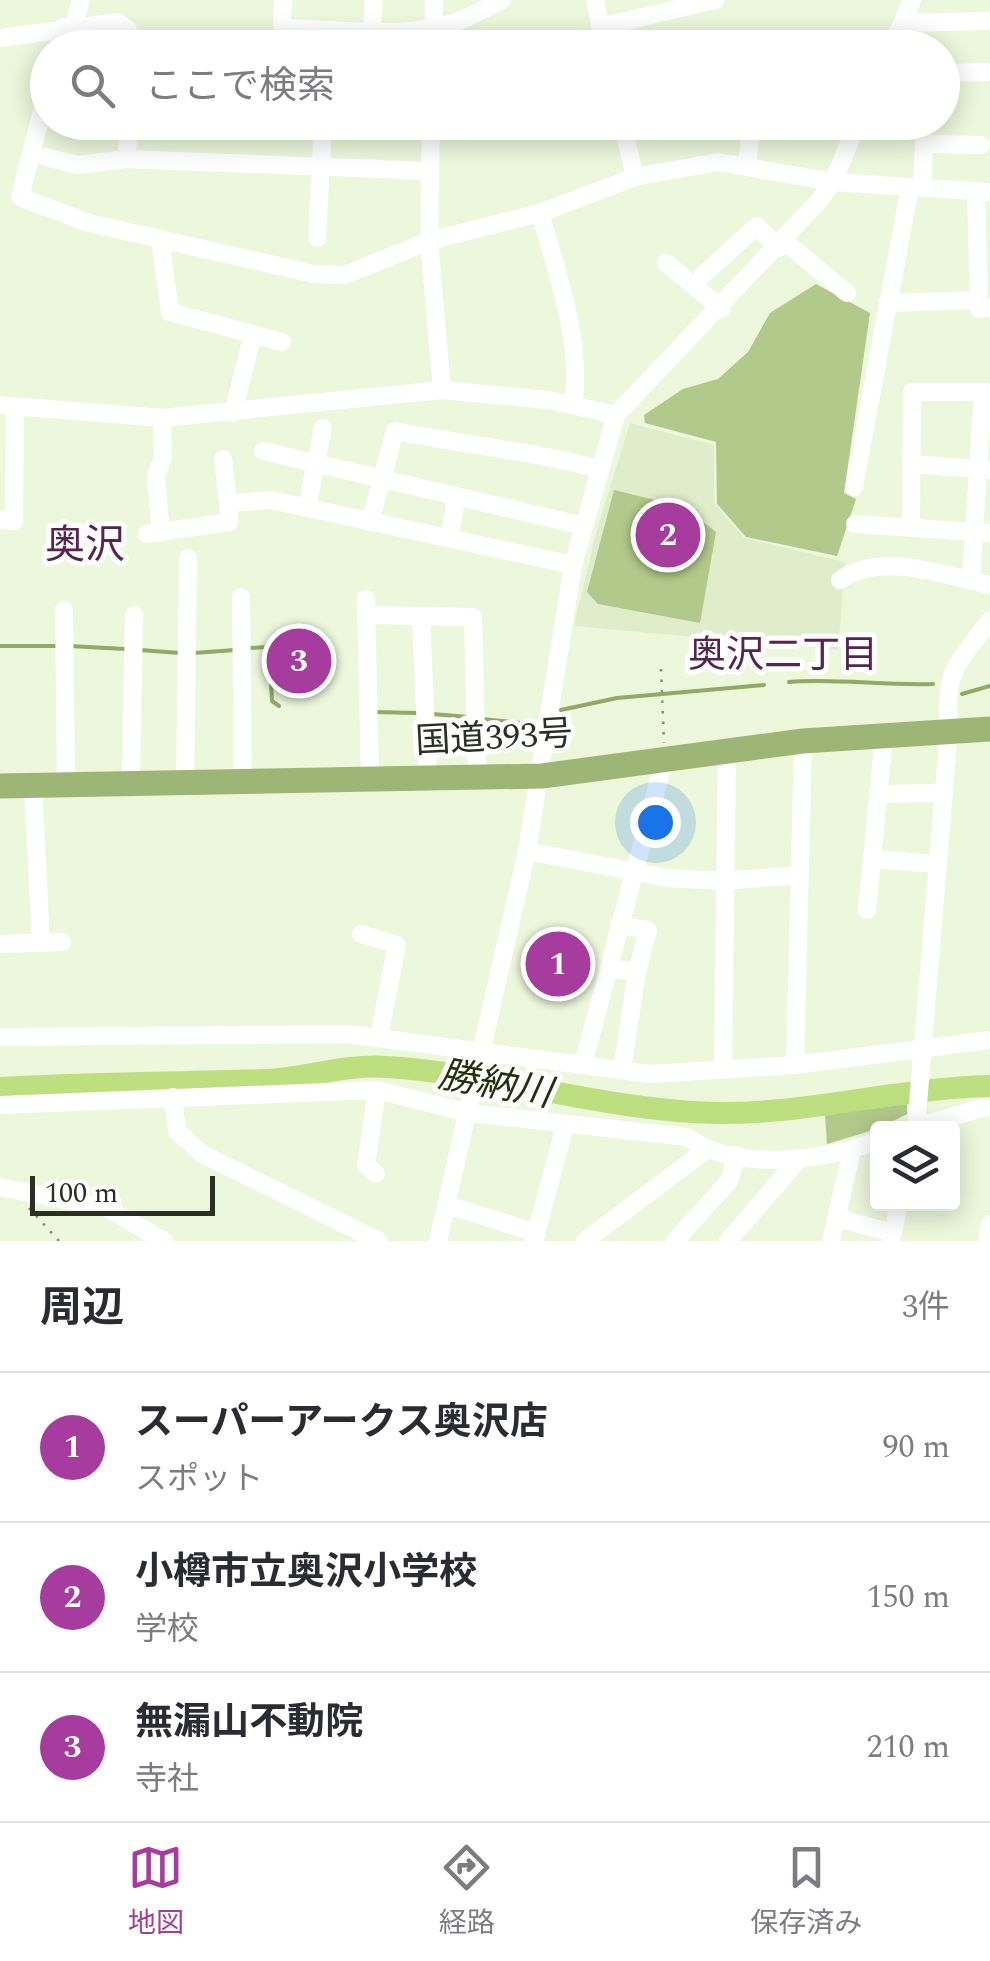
<!DOCTYPE html>
<html lang="ja">
<meta charset="utf-8">
<style>
:root{--surface:#fff;--page:#f2f2f3;--text:#2b2b33;--muted:#7c7c81;--line:#e1e1e2;--accent:#a63c9d}
body{margin:0;font-family:Spectral,"Noto Sans JP",serif;background:var(--page);color:var(--text)}
.controls{position:absolute;right:30px;bottom:30px;display:grid;overflow:hidden;border-radius:10px;box-shadow:0 5px 25px #0003}
.controls button{width:90px;height:90px;display:grid;place-items:center;padding:0;border:0;border-bottom:2px solid var(--line);background:var(--surface);color:var(--text);font:50px sans-serif}
.scale{position:absolute;left:30px;bottom:25px;width:185px;box-sizing:border-box;padding-left:10px;border:5px solid #2b2f25;border-top:0;font-size:28px;line-height:35px;white-space:nowrap;color:#2b2f25;-webkit-text-stroke:8px #fff;paint-order:stroke}
.you{position:absolute;left:655px;top:822px;width:35px;height:35px;margin:-25px;border:8px solid #fff;border-radius:50%;background:#1a73e8;box-shadow:0 0 0 15px #1a73e833}
.badge{display:grid;place-items:center;width:65px;height:65px;border-radius:50%;background:var(--accent);color:#fff;font-size:32px;font-weight:700}
.pin{position:absolute;translate:-50% -50%;border:5px solid #fff;box-shadow:0 2px 10px #0006}
.list{margin:0;padding:0;list-style:none}
h2{display:flex;justify-content:space-between;align-items:center;height:130px;margin:0;padding:0 40px;font-size:42px}
h2 small{font-size:32px;font-weight:400;color:var(--muted)}
.list li{display:grid;grid-template-columns:65px 1fr auto;gap:30px;align-items:center;box-sizing:border-box;height:150px;padding:0 40px;border-top:2px solid var(--line)}
.list b{display:block;font-size:38px;white-space:nowrap}
.list p{margin:0;font-size:32px;white-space:nowrap;color:var(--muted)}
.list em{font-size:32px;font-style:normal;color:var(--muted)}
.icon{flex:none;width:55px;height:55px;fill:none;stroke:currentColor;stroke-width:2;stroke-linecap:round;stroke-linejoin:round}
.map{position:relative;flex:none;width:990px;height:1241px;overflow:hidden}
.search{position:absolute;background:var(--surface);box-shadow:0 5px 25px #0003;left:30px;right:30px;top:30px;height:110px;display:flex;align-items:center;gap:25px;box-sizing:border-box;padding:0 35px;border-radius:55px;color:var(--muted);font-size:38px}
.sheet{height:580px;background:var(--surface)}
nav{display:flex;justify-content:space-around;align-items:center;box-sizing:border-box;height:140px;border-top:2px solid var(--line);background:var(--surface);font-size:28px;color:var(--muted)}
nav a{display:grid;justify-items:center;gap:5px}
nav .on{color:var(--accent)}
.map>svg:first-child{display:block}
.built{fill:#e0edcb}
.green{fill:#b1c98a}
.lines{fill:none;stroke-linecap:round;stroke-linejoin:round}
.stream{stroke:#91aa65;stroke-width:4}
.river{stroke:#bddf80;stroke-width:22}
.path{stroke:#868d7b;stroke-width:2.5;stroke-dasharray:2.5 8;stroke-linecap:butt}
.minor{stroke:#fff;stroke-width:18}
.highway{stroke:#9eb675;stroke-width:25}
.labels{text-anchor:middle;dominant-baseline:central;stroke-width:10;stroke-linejoin:round;paint-order:stroke}
.street-label{font-size:35px;fill:#2b2f25;stroke:#fff}
.neighbourhood-label{font-size:38px;fill:#572452;stroke:#fff}
.water-label{font-size:38px;font-style:italic;fill:#233008;stroke:#fff}
.quarter-label{font-size:40px;fill:#572452;stroke:#fff}
</style>
<div class="map">
<svg width="990" height="1241" viewBox="0 0 990 1241">
<rect width="100%" height="100%" fill="#ecf7dc"/>
<!-- built -->
<polygon class="built" points="630,423 714,445 714,503 744,538 845,562 838,650 574,626 596,533"/>
<!-- green -->
<g class="green">
<polygon points="816,284 870,313 844,493 856,499 837,556 746,537 717,504 716,442 645,423 644,415 683,389 718,379 748,352 770,313"/>
<polygon points="614,490 684,507 716,532 700,623 598,604 587,592"/>
<polygon points="907,1104 907,1114 877,1129 827,1144 825,1114"/>
</g>
<g class="lines">
<!-- stream -->
<g class="stream">
<polyline points="0,646 60,646"/>
<polyline points="70,646 125,649"/>
<polyline points="249,648 269,647 272,701 279,706"/>
<polyline points="140,650 180,653"/>
<polyline points="194,653 235,650"/>
<path d="M 789,682 C 837,678 884,686 933,684"/>
<polyline points="962,694 990,686"/>
<polyline points="561,710 617,698 764,685"/>
<polyline points="373,712 418,713"/>
<polyline points="433,714 468,717"/>
<polyline points="482,719 541,725"/>
</g>
<!-- river -->
<path class="river" d="M 0,1088 C 89,1083 177,1083 266,1080 C 306,1078 345,1064 387,1067 C 498,1074 605,1111 718,1113 C 809,1114 899,1088 990,1086"/>
<!-- path -->
<g class="path">
<polyline points="661,669 664,743"/>
<polyline points="29,1208 59,1241"/>
</g>
<!-- minor -->
<g class="minor">
<path d="M 283,0 L 282,28 C 328,29 394,37 438,27 C 461,22 481,11 502,0"/>
<polyline points="595,0 605,48"/>
<polyline points="902,23 990,21"/>
<polyline points="74,25 81,0"/>
<polyline points="600,27 715,0"/>
<polyline points="372,29 374,0"/>
<polyline points="0,38 118,22 128,30 129,48"/>
<polyline points="58,48 63,27"/>
<polyline points="433,48 434,0"/>
<polyline points="891,48 912,0"/>
<polyline points="942,73 990,72"/>
<polyline points="48,88 20,197 89,223 314,274 345,275 429,241 540,213 635,177 718,162 833,182 990,192"/>
<polyline points="431,122 429,241 442,390"/>
<polyline points="622,122 635,177"/>
<polyline points="46,157 78,165 126,159 430,171"/>
<polyline points="126,159 130,122"/>
<polyline points="747,165 752,122"/>
<polyline points="922,188 924,144 981,145"/>
<polyline points="976,191 979,309 990,308"/>
<path d="M 540,213 C 557,273 583,343 573,405"/>
<polyline points="317,238 323,122"/>
<polyline points="160,239 170,312 282,342"/>
<polyline points="785,242 847,293"/>
<polyline points="666,263 722,309"/>
<polyline points="703,275 757,226 779,248"/>
<polyline points="887,303 979,300"/>
<polyline points="0,405 162,418 442,390 549,400 616,415"/>
<polyline points="233,413 253,334"/>
<polyline points="263,451 584,526"/>
<polyline points="223,459 228,503"/>
<polyline points="911,464 990,470"/>
<polyline points="854,487 910,187"/>
<polyline points="307,507 323,428"/>
<polyline points="0,520 14,521 15,407"/>
<path d="M 370,522 L 395,431 C 464,445 532,451 599,469"/>
<polyline points="855,524 990,533"/>
<polyline points="911,526 912,392 990,392"/>
<polyline points="161,533 156,477 163,457 162,418"/>
<polyline points="147,534 229,522 228,503 271,500 573,565"/>
<polyline points="449,538 457,496"/>
<path d="M 840,580 C 880,551 944,575 990,585"/>
<polyline points="971,581 983,392"/>
<polyline points="241,597 243,782"/>
<polyline points="366,599 370,779"/>
<polyline points="64,610 66,784"/>
<polyline points="366,615 473,617 477,776"/>
<polyline points="421,616 428,777"/>
<polyline points="131,782 134,615"/>
<polyline points="185,784 188,558"/>
<polyline points="33,785 41,943"/>
<polyline points="878,794 943,793"/>
<polyline points="527,851 668,878 723,881 799,875"/>
<polyline points="872,859 937,864"/>
<polyline points="867,910 884,736"/>
<polyline points="619,925 648,930 637,972"/>
<polyline points="361,934 397,945 379,1036"/>
<polyline points="0,944 62,942"/>
<polyline points="608,968 637,972 622,1070"/>
<polyline points="0,1037 347,1034 650,1074 795,1065 990,1040"/>
<polyline points="583,1065 665,757"/>
<polyline points="795,1065 803,741"/>
<polyline points="723,1067 727,750"/>
<polyline points="173,1097 177,1131 202,1154 379,1241"/>
<path d="M 0,1105 L 377,1090 L 469,1113 L 687,1137 C 737,1173 823,1160 878,1141"/>
<polyline points="913,1128 990,1106"/>
<path d="M 916,1128 L 949,730 C 944,670 956,666 990,620"/>
<polyline points="376,1174 366,1165 377,1090"/>
<polyline points="0,1187 107,1208 164,1241"/>
<polyline points="447,1205 537,1233"/>
<polyline points="837,1218 893,1233"/>
<polyline points="438,1241 527,851 573,565 616,415 818,202 833,182 858,122"/>
<polyline points="534,1241 565,1126"/>
<polyline points="585,1241 706,1150"/>
<polyline points="675,1241 729,1181 737,1155"/>
<polyline points="728,1241 800,1158"/>
<polyline points="831,1241 852,1150"/>
<polyline points="891,1241 899,1204"/>
<polyline points="987,1241 990,1224"/>
</g>
<!-- highway -->
<polyline class="highway" points="0,786 542,776 803,741 990,729"/>
</g>
<g class="labels">
<!-- street labels -->
<g class="street-label">
<text transform="translate(494 738) rotate(-3)">国道393号</text>
</g>
<!-- neighbourhood labels -->
<g class="neighbourhood-label">
<text x="783" y="656">奥沢二丁目</text>
</g>
<!-- water labels -->
<g class="water-label">
<text transform="translate(495 1085) rotate(10)">勝納川</text>
</g>
<!-- quarter labels -->
<g class="quarter-label">
<text x="85" y="546">奥沢</text>
</g>
</g>
</svg>
<div class="controls">
<button><svg class="icon" aria-label="layers" viewBox="0 0 24 24"><path d="M12 4l9 5-9 5-9-5zM3 14l9 5 9-5"/></svg></button>
</div>
<div class="scale">100 m</div>
<div class="you"></div>
<div class="pin badge" style="left:558px;top:964px">1</div>
<div class="pin badge" style="left:668px;top:535px">2</div>
<div class="pin badge" style="left:299px;top:661px">3</div>
<div class="search"><svg class="icon" aria-label="search" viewBox="0 0 24 24"><circle cx="10" cy="10" r="6"/><path d="M15 15l6 6"/></svg>ここで検索</div>
</div>
<section class="sheet">
<h2>周辺<small>3件</small></h2>
<ul class="list">
<li><span class="badge">1</span><div><b>スーパーアークス奥沢店</b><p>スポット</p></div><em>90 m</em></li>
<li><span class="badge">2</span><div><b>小樽市立奥沢小学校</b><p>学校</p></div><em>150 m</em></li>
<li><span class="badge">3</span><div><b>無漏山不動院</b><p>寺社</p></div><em>210 m</em></li>
</ul>
</section>
<nav>
<a class="on"><svg class="icon" aria-label="map" viewBox="0 0 24 24"><path d="M3 6l6-2 6 2 6-2v14l-6 2-6-2-6 2zM9 4v14M15 6v14"/></svg>地図</a>
<a><svg class="icon" aria-label="directions" viewBox="0 0 24 24"><path d="M12 3l9 9-9 9-9-9zM9 14v-3h6M13 9l2 2-2 2"/></svg>経路</a>
<a><svg class="icon" aria-label="saved" viewBox="0 0 24 24"><path d="M7 4h10v16l-5-4-5 4z"/></svg>保存済み</a>
</nav>
